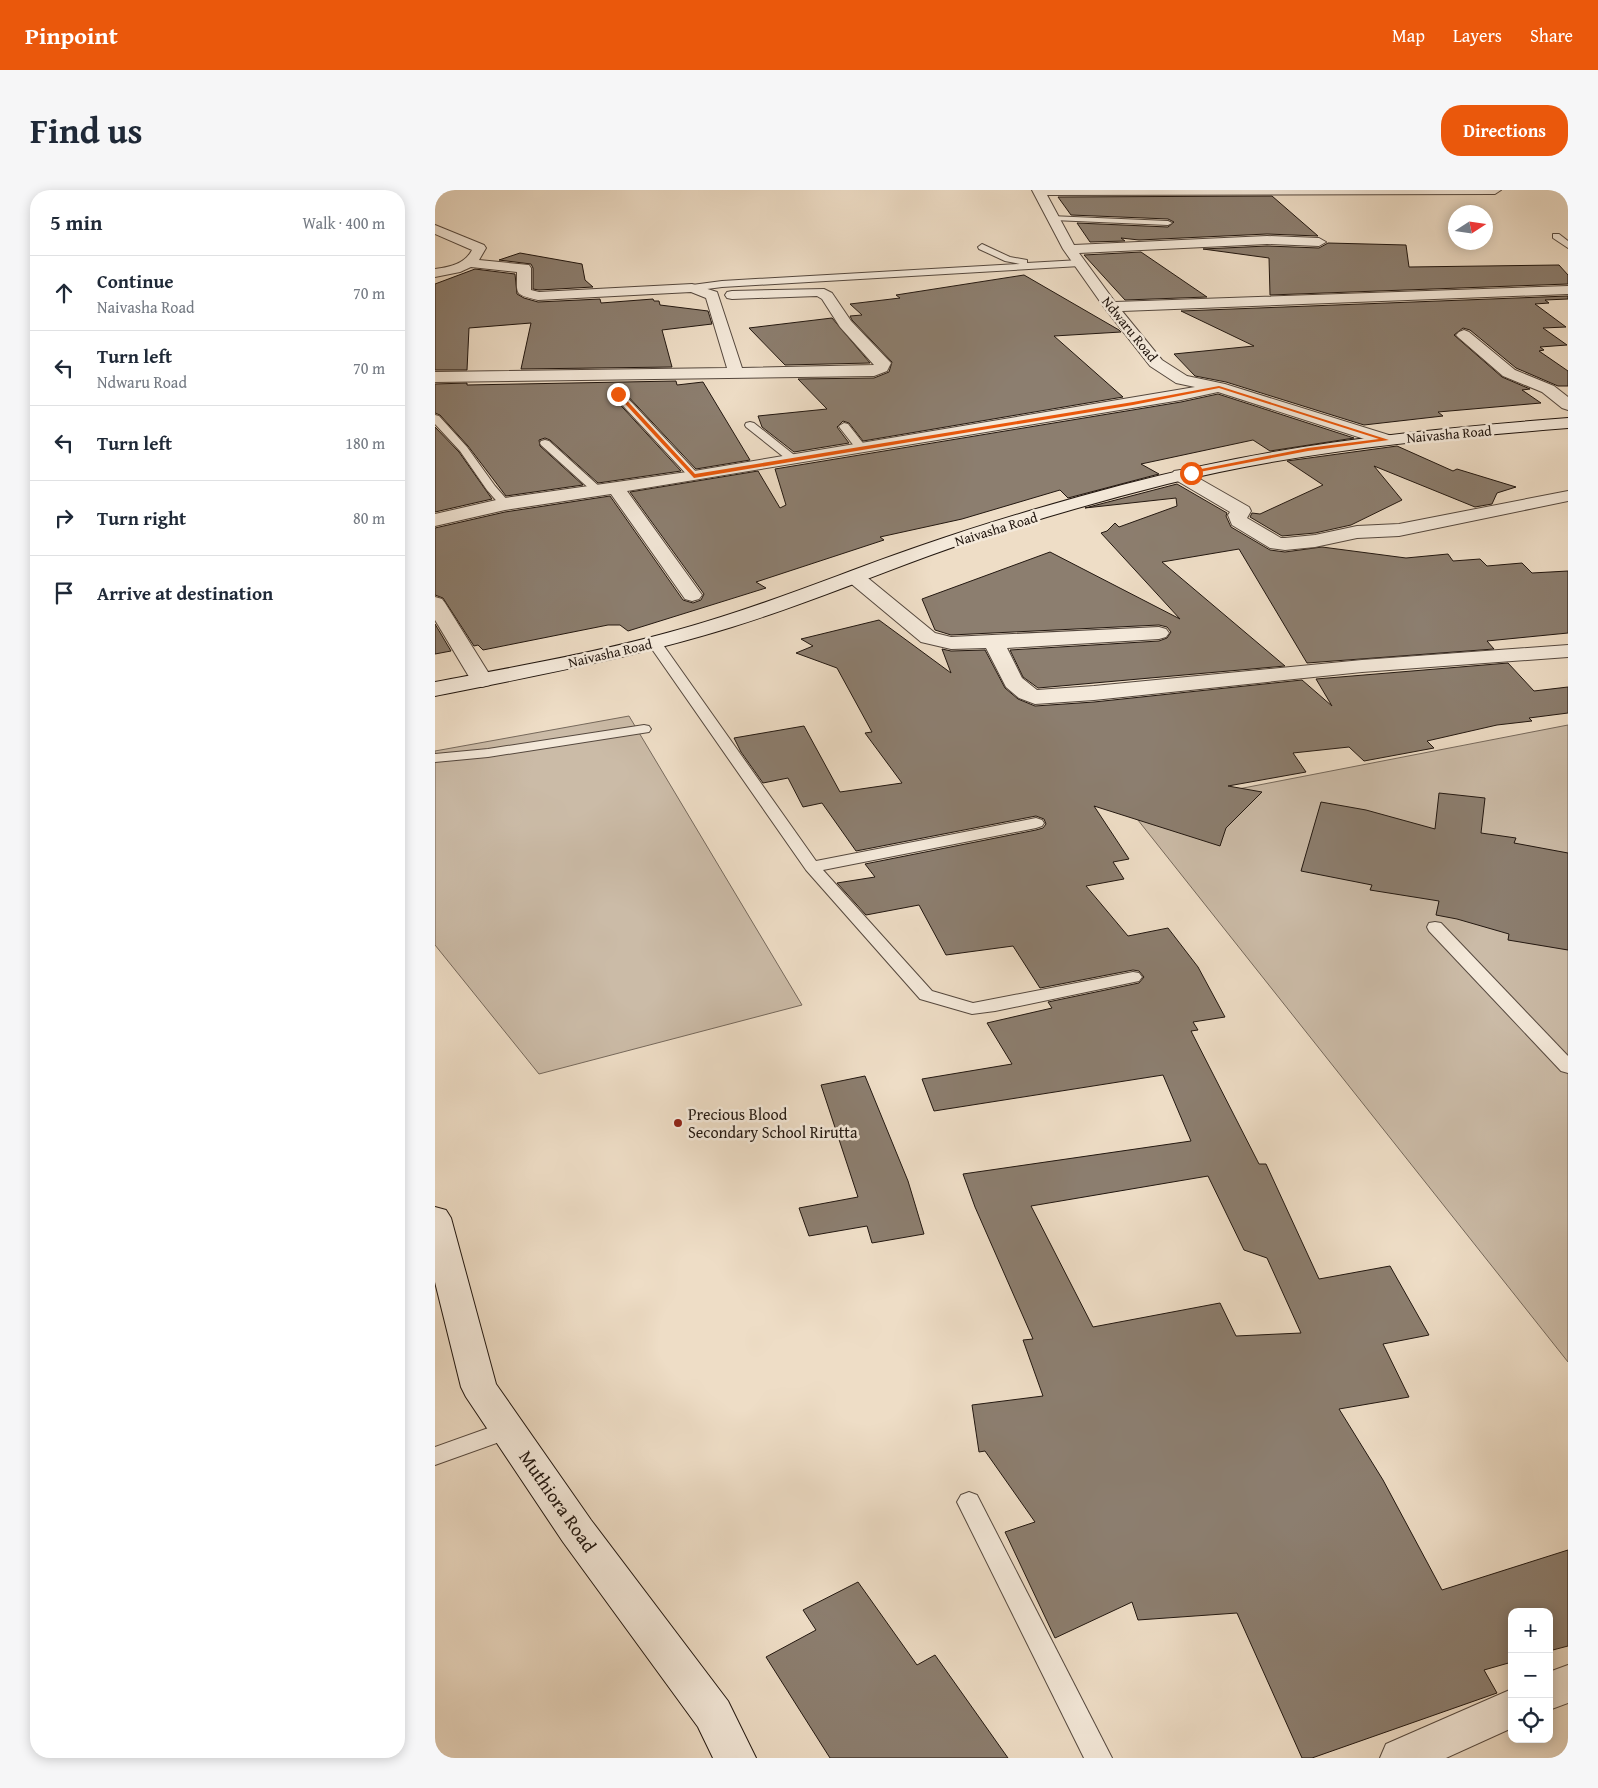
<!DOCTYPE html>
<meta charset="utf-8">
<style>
:root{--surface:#fff;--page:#f6f6f7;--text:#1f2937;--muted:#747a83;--line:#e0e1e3;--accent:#ea580c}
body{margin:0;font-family:"Gentium Book Plus",serif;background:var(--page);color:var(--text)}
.controls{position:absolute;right:15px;bottom:15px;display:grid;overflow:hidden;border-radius:10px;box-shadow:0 2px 12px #0003}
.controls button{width:45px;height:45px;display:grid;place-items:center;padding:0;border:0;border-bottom:1px solid var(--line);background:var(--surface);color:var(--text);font:25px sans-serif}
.compass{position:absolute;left:1013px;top:15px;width:45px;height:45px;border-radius:50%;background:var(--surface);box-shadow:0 2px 12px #0003;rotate:78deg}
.stop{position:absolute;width:15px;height:15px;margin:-11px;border:4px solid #ea580c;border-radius:50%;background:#fff}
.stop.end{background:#ea580c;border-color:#fff;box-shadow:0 1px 5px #0008}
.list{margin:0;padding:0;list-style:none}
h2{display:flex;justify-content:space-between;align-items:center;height:65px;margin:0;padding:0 20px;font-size:21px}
h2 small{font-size:16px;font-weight:400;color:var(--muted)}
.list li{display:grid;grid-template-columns:32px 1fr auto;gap:15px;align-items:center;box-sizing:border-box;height:75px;padding:0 20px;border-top:1px solid var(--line)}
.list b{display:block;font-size:19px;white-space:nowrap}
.list p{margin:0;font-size:16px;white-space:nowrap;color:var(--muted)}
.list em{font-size:16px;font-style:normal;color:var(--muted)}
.icon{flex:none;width:28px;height:28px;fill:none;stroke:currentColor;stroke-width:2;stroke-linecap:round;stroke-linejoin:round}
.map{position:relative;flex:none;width:1133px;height:1568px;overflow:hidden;border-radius:20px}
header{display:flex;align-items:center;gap:30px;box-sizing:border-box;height:70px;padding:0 25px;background:var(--accent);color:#fff}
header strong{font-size:24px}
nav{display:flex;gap:28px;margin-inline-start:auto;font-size:18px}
.intro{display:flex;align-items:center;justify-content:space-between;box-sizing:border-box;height:120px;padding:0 30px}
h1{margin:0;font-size:35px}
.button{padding:12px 22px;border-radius:20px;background:var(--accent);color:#fff;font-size:18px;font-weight:700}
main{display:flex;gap:30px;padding:0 30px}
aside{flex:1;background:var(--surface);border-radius:20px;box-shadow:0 2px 12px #0003}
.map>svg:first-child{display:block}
.green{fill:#cbbba7;stroke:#76695c}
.building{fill:#8c7e6f;stroke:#221710;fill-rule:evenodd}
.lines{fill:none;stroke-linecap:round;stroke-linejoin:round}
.lane-casing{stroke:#55483e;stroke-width:2}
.street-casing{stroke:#55483e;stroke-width:2}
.secondary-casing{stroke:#221710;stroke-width:2}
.lane{fill:#f4e9da;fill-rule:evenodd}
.street{fill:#f4e9da;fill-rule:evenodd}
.secondary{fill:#f4e9da;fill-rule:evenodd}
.route{fill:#ea580c}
.poi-dot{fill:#8f2418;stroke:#f4e9da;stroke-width:2}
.labels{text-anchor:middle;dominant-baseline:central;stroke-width:5;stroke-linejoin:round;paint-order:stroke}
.far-street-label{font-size:14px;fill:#221710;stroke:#f4e9da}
.poi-label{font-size:16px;fill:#221710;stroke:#f4e9da;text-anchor:start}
.near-street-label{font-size:19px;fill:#221710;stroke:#f4e9da}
</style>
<header>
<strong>Pinpoint</strong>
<nav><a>Map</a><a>Layers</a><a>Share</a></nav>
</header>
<div class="intro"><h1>Find us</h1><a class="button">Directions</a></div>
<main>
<aside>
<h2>5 min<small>Walk · 400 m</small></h2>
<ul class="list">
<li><svg class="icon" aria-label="ahead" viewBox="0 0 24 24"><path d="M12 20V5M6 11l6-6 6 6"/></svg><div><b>Continue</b><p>Naivasha Road</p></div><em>70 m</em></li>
<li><svg class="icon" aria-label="left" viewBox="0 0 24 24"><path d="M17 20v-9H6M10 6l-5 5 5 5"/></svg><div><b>Turn left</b><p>Ndwaru Road</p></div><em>70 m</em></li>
<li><svg class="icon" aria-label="left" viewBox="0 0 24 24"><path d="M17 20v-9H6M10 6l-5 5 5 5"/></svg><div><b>Turn left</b></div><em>180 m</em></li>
<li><svg class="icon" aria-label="right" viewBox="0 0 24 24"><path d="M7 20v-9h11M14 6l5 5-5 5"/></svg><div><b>Turn right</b></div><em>80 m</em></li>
<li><svg class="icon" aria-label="arrive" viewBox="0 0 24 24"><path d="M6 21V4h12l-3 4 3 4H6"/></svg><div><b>Arrive at destination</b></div></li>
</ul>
</aside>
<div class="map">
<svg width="1133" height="1568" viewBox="0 0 1133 1568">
<rect width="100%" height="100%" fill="#eeddc6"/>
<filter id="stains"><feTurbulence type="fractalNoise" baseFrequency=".004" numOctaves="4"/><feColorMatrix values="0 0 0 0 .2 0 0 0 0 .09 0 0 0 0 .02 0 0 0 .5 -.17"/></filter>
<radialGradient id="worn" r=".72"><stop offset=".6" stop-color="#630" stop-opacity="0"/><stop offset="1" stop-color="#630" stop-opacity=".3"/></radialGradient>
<!-- green -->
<g class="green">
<polygon points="194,526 367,815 104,884 0,755 0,561"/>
<polygon points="1133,535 1133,1172 695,620"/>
</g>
<!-- building -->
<g class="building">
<polygon points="837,6 883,46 832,44 704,50 686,48 690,51 655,52 642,33 733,37 739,32 733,29 636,25 623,7"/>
<polygon points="893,53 971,55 974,77 1124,75 1133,85 1133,94 835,105 834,68 768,59 832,56 884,58"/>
<polygon points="706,62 772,107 690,110 649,65"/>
<polygon points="85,63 147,74 150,90 158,97 104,100 98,99 98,78 96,74 64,70"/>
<polygon points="40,79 80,84 82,104 89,108 103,112 165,109 166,113 218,109 219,111 224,111 225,115 273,121 277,134 227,140 237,177 86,179 96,133 34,138 32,180 0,180 0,94"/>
<polygon points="589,85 684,140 686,142 619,146 688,207 428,251 414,233 408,231 402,237 414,253 359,262 327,237 323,226 392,219 363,189 439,188 454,182 457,172 417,130 415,126 427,125 415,114 465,108 461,105"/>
<polygon points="1133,106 1133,109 1110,110 1114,113 1100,114 1131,137 1108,138 1132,155 1105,157 1109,160 1104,161 1133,181 1133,196 1123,196 1081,178 1035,140 1028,138 1019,145 1067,187 1095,199 1087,200 1106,213 1003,222 1008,226 929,235 791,192 760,186 739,164 819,156 746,121"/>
<polygon points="397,128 435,173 350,175 314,138"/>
<polygon points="241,191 242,195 268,192 315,270 261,279 188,201 183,199 176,203 178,207 246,281 163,293 115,250 110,248 104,250 105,256 148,295 71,306 33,256 5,225 0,223 0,194 32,193 32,195"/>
<polygon points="783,204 919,248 835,261 818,250 706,274 724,284 633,308 625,300 527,329 445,347 449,350 321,392 331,398 193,441 185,435 173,435 48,460 43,455 39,456 8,408 0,405 0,338 70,322 175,306 248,410 258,413 266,410 269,404 195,302 323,281 345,318 351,315 340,279 746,212"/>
<polygon points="0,237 24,262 57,309 0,322"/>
<polygon points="962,256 1018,281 1022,279 1081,297 1062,303 1057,314 1040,317 939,276 967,310 916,335 880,343 847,346 815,327 817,323 825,324 888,295 852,271"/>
<polygon points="742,294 792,323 791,326 796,337 835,360 850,362 887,357 971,368 1013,364 1018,371 1045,369 1052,376 1087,373 1097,383 1133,381 1133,443 1052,451 1059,459 872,473 804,359 727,372 850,476 603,498 588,487 575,460 724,451 732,448 736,442 732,437 724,435 516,445 500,440 487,409 615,362 745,429 666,343 672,341 680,333 684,337 742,316 741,308 650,318"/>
<path d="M 444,430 L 516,483 L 507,459 L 516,461 L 550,460 L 570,498 L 583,509 L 600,516 L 659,512 L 867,490 L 897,516 L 881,489 L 1073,473 L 1099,501 L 1133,497 L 1133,523 L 1094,528 L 1097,531 L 1062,535 L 992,551 L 999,558 L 929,571 L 914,557 L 858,563 L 871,582 L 793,596 L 827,602 L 791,638 L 785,656 L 659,616 L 694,669 L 678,672 L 689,689 L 651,696 L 693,746 L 733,738 L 763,777 L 790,827 L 758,832 L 763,840 L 756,841 L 824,974 L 831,974 L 884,1089 L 955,1076 L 994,1145 L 948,1154 L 974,1207 L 904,1219 L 948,1290 L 1007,1400 L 1133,1360 L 1133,1456 L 1114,1461 L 1114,1422 L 1077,1422 L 1077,1472 L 1049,1480 L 1062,1503 L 877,1568 L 867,1568 L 802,1423 L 703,1430 L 697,1412 L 620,1448 L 570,1342 L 600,1332 L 550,1261 L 544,1262 L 537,1215 L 608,1206 L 588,1150 L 598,1149 L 540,1017 L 528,984 L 756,951 L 728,885 L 499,921 L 487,889 L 577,874 L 552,833 L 617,818 L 613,812 L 704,793 L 709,787 L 704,781 L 698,780 L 605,798 L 578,756 L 511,765 L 484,715 L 431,725 L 402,693 L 440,687 L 430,674 L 601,640 L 608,638 L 611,634 L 609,629 L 601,626 L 421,661 L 387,613 L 368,617 L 353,588 L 328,593 L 306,562 L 299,548 L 369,536 L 405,602 L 467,593 L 430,543 L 437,542 L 402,478 L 361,463 L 378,456 L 366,449 ZM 773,986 L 809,1060 L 832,1068 L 866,1143 L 801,1146 L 785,1113 L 658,1137 L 596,1016 Z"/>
<polygon points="0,434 16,461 0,464"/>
<polygon points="1004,603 1050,608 1046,643 1081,648 1079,653 1133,663 1133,760 1073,750 1074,744 1022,729 1001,725 1004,711 935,700 937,695 866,681 886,612 931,620 1000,639"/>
<polygon points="430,886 473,991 489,1044 437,1053 432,1036 374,1046 364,1018 423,1007 386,895"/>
<polygon points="423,1392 482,1475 500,1465 573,1568 395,1568 331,1467 381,1440 368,1420"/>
</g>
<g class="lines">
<!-- lane casing -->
<g class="lane-casing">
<g id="lane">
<polygon points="615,26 733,31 737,33 733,35 618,30 615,30"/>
<polygon points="1118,44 1124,44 1133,51 1133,58 1118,48"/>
<polygon points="547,54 575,67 592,70 592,73 645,70 649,73 645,76 287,97 257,101 252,98 257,95 287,91 585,74 570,71 544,59 543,57"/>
<polygon points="183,201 187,202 263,284 265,286 263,288 255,288 179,206 178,204"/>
<polygon points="0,225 4,226 32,257 60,296 74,312 76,314 74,316 66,316 52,300 25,261 0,234"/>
<polygon points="315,232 319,233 363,268 365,270 363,272 355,272 311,237 310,235 311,233"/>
<polygon points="409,233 413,234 431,257 433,259 431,261 423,261 405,238 404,236"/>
<polygon points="110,250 114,251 166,298 168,300 166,302 158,302 106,255 105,253 106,251"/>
<polygon points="219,448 224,449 381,671 601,628 607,630 609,633 607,636 601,638 388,680 497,801 538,813 698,782 704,783 707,787 704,791 560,821 537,824 485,809 371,680 212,452"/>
<polygon points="209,535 214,536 216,539 214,542 53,567 0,572 0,564 53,559"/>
<polygon points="1000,732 1006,733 1133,866 1133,883 1126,881 994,741 992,737 994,733"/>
<polygon points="73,1231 81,1234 85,1240 81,1246 0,1275 0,1257"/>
<polygon points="534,1302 542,1305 677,1568 649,1568 522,1312 526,1305"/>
</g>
</g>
<!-- street casing -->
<g class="street-casing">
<g id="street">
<polygon points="597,0 1066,0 1060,4 612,5 639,55 832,46 884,48 891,52 884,56 832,54 644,63 680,112 1133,96 1133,104 687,121 727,170 752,186 790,194 957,246 960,250 957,254 951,255 945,254 783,202 746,210 192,301 267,405 264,409 257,411 250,409 176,304 70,320 0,336 0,324 70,308 259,281 760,197 741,193 715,176 671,120 628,59"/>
<path d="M 0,35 L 49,55 L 51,58 L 44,70 L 94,75 L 96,78 L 96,100 L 104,102 L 257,94 L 282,102 L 307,178 L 439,175 L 405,137 L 387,109 L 382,106 L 297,109 L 292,108 L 290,105 L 292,102 L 297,101 L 389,99 L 397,103 L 416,131 L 456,173 L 452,181 L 439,186 L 0,192 L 0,182 L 292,178 L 271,108 L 256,102 L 103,110 C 79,104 82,105 82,82 L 36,77 L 25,82 L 0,87 L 0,79 C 15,77 30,74 37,60 L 0,44 Z"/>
<polygon points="1029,140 1034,142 1080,180 1119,196 1133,207 1133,220 1127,218 1107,202 1068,186 1024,148 1021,145 1024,142"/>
<polygon points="745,280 751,281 814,317 816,321 812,328 846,348 850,348 880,345 922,336 964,334 1133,301 1133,311 964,346 922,348 880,357 850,360 835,358 797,335 793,325 795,322 739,289 736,285 739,281"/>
<polygon points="421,382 428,384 500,443 516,447 724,437 731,439 734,443 731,447 724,449 572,458 587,488 602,500 659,496 927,470 1133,455 1133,467 927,482 659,510 600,514 584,508 571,497 551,458 516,459 486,452 414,392 411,388 414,384"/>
<polygon points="0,407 7,409 10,413 58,490 55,495 47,497 39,495 0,430"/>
<polygon points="1133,1475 1133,1513 1114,1520 1114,1482"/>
<polygon points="1077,1499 1077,1538 1011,1568 945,1568 951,1554"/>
</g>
</g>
<!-- secondary casing -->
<g class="secondary-casing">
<g id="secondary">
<path d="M 1133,228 L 1133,238 C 998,249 864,261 732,294 C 653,314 574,337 496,365 C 430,389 365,416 297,437 C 200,467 100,486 0,506 L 0,492 C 96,474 193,457 286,427 C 353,406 418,379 485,356 C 551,333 619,313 687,295 C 836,255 980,240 1133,228 Z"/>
<polygon points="0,1017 11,1020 16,1028 61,1194 156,1330 293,1511 321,1568 278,1568 263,1537 128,1352 31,1207 26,1197 0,1092"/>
</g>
</g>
<!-- lane -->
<use href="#lane" class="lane"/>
<!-- street -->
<use href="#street" class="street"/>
<!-- secondary -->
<use href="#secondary" class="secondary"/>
</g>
<!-- route -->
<polygon class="route" points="784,196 954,250 873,261 754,284 756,281 873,258 944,249 784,198 698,215 259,288 181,204 185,203 260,284 698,212"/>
<!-- markers -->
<circle class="poi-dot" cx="243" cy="933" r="5"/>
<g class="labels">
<!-- far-street labels -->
<g class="far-street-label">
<text transform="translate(695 139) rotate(51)">Ndwaru Road</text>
<text transform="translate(1014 244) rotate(-5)">Naivasha Road</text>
<text transform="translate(561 339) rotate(-17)">Naivasha Road</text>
<text transform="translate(175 463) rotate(-13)">Naivasha Road</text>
</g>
<!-- poi labels -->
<g class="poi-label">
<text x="253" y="924">Precious Blood<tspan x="253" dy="18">Secondary School Rirutta</tspan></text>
</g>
<!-- near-street labels -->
<g class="near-street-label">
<text transform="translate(123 1311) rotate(55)">Muthiora Road</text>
</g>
</g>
<rect width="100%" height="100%" filter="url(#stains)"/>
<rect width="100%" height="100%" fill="url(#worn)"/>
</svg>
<div class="controls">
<button>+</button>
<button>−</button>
<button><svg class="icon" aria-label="locate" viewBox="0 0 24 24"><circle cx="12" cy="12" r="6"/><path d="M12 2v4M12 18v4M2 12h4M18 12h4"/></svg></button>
</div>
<svg class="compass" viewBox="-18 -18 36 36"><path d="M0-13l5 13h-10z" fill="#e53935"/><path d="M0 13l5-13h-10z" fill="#747a83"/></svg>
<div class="stop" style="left:756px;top:283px"></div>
<div class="stop end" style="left:183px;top:204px"></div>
</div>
</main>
